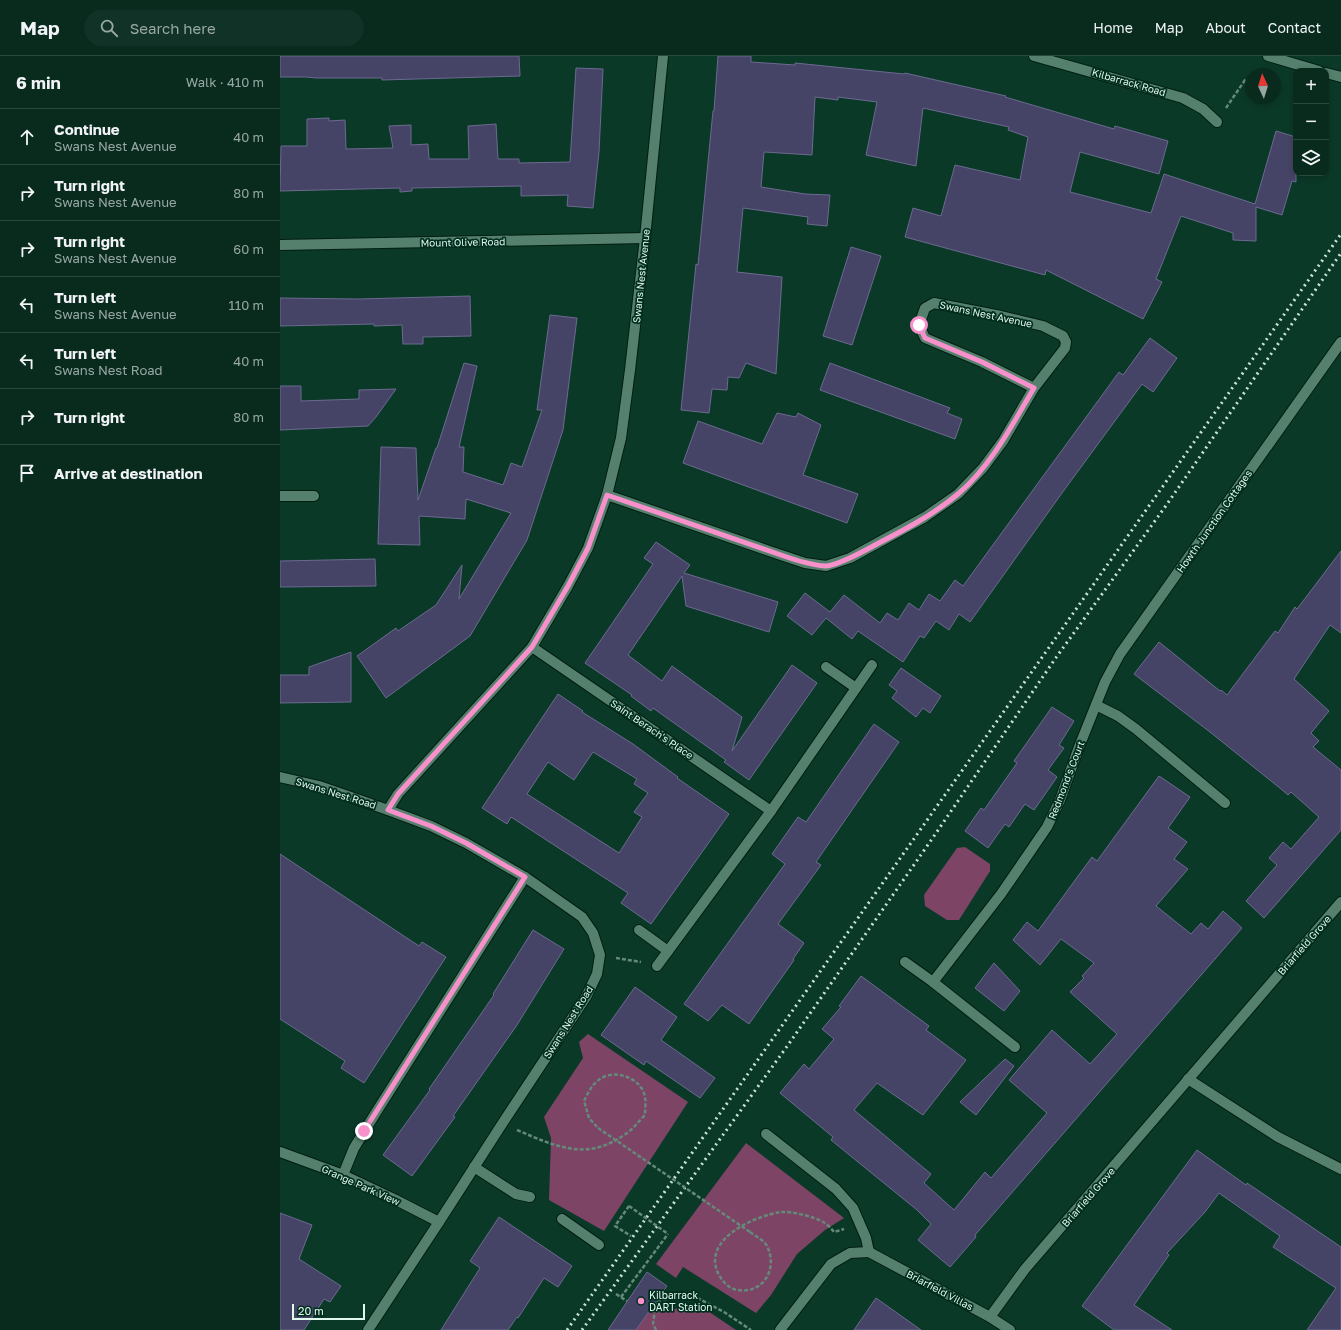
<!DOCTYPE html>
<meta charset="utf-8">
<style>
:root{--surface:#082b1e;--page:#113327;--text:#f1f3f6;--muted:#98a7a4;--line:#29473c}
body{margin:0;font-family:"Golos Text",sans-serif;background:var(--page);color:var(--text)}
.controls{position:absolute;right:12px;top:12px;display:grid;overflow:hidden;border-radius:8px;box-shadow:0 2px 6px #0003}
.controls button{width:36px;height:36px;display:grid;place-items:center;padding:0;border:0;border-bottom:1px solid var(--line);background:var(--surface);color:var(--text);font:20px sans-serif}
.compass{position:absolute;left:965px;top:12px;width:36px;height:36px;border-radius:50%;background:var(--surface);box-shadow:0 2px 6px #0003;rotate:356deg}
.scale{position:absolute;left:12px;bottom:10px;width:73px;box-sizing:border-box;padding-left:4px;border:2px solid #e1f8ed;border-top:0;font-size:11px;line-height:14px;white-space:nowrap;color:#e1f8ed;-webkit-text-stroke:3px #002e1f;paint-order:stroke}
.stop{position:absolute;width:12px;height:12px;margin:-9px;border:3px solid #f890cc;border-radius:50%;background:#fff}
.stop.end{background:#f890cc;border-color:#fff;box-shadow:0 1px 4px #0008}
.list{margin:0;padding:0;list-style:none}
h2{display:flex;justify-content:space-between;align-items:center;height:52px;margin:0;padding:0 16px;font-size:17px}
h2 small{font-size:13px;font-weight:400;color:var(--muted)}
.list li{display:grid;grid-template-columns:26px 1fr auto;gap:12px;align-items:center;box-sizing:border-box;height:56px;padding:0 16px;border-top:1px solid var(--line)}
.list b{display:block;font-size:15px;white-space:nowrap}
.list p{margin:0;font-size:13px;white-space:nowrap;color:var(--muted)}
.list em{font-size:13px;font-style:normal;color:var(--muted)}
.icon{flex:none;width:22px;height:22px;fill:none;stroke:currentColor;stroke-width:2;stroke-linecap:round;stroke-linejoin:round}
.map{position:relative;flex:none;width:1061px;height:1274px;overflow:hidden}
header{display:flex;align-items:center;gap:24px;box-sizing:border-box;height:56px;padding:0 20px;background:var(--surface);border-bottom:1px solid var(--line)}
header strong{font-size:19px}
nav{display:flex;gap:22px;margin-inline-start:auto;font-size:14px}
.search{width:280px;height:36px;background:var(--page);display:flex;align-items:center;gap:10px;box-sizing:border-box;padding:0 14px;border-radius:22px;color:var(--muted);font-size:15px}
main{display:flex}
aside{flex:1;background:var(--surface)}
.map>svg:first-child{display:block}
.green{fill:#7d4465}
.building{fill:#454466;stroke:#6b6a8f;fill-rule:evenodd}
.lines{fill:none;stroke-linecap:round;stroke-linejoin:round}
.service-casing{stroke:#001e12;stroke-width:12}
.minor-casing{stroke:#001e12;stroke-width:12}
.secondary-casing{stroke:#001e12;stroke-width:12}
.path{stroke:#65897b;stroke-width:2.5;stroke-dasharray:4 2;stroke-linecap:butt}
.service{stroke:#55806d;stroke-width:10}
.minor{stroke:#55806d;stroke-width:10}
.secondary{stroke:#55806d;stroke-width:10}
.rail{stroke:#c9e3d7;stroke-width:3;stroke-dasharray:2 4;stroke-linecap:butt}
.path-bridge{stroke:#65897b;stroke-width:2.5;stroke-dasharray:4 2;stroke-linecap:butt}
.route{stroke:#f890cc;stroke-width:5}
.poi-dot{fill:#f890cc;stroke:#002e1f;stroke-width:1.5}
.labels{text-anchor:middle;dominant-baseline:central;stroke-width:3.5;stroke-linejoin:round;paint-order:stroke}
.street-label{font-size:10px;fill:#e1f8ed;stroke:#002e1f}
.poi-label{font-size:10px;fill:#e1f8ed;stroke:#002e1f;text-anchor:start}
</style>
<header>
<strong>Map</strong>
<div class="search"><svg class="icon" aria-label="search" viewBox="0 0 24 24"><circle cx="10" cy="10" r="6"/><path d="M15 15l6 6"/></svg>Search here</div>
<nav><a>Home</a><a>Map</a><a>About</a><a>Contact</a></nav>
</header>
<main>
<aside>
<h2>6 min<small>Walk · 410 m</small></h2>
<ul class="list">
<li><svg class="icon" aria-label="ahead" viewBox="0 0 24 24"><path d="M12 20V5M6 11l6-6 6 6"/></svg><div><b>Continue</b><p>Swans Nest Avenue</p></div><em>40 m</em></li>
<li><svg class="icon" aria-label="right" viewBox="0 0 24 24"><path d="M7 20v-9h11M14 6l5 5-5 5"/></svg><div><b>Turn right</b><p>Swans Nest Avenue</p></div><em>80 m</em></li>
<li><svg class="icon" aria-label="right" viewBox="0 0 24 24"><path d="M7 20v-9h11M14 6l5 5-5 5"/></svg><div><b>Turn right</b><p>Swans Nest Avenue</p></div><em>60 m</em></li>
<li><svg class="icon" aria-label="left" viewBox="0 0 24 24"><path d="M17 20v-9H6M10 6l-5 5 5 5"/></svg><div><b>Turn left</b><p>Swans Nest Avenue</p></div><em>110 m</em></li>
<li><svg class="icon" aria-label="left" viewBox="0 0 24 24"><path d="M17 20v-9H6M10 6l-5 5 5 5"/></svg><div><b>Turn left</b><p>Swans Nest Road</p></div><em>40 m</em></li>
<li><svg class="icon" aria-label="right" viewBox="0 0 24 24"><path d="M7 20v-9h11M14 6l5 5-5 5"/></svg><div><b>Turn right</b></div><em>80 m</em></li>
<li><svg class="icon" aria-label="arrive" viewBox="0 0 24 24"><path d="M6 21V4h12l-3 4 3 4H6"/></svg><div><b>Arrive at destination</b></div></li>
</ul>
</aside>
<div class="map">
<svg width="1061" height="1274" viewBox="0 0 1061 1274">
<rect width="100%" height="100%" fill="#0b3928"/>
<!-- green -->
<g class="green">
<polygon points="685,791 710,808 710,815 679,864 667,864 645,850 644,839 677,792"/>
<polygon points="308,978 408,1046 324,1175 269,1144 271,1082 264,1061 303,1002 299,986"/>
<polygon points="466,1087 564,1162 545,1174 517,1198 491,1239 476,1257 403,1211 396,1222 376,1208"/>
<polygon points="419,1249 456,1274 356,1274 368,1257"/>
</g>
<!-- building -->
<g class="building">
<polygon points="0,0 239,0 240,20 102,24 102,22 36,22 26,21 0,21"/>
<polygon points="438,0 471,0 471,6 515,9 515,7 624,18 625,17 726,40 725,41 834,73 835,70 888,85 879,118 800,96 790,136 871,157 884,118 975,148 996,75 1016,81 1016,126 1012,125 1002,159 976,151 976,185 953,184 953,177 901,160 876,223 882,226 863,263 766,214 765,219 625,181 633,152 661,160 675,109 740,124 748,81 728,74 729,71 643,52 636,110 586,99 597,46 558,41 558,44 535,41 532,99 484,96 481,131 525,138 550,139 547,170 527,168 528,161 463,152 457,216 502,221 496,318 466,307 459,322 448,321 447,334 432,333 429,357 401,354 416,208 418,209 433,55 434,55"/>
<polygon points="296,12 323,13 319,96 313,152 287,150 288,139 241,140 241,130 132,132 132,135 120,136 120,132 0,135 1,90 27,90 27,63 49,62 49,65 65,64 66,93 113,92 109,70 131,69 131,89 148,88 149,103 189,103 188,70 216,68 218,103 239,103 239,107 290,106"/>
<polygon points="571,191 601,200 572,289 543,280"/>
<polygon points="190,240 191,280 143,281 143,288 123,288 122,269 94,270 94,268 0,270 0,242 78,243"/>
<polygon points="270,259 297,262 283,374 247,484 190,580 106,642 77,600 116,572 118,575 156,549 182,509 179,543 231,457 186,443 185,463 139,460 140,489 98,488 101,391 136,392 138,444 156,392 157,392 184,307 197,310 179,391 184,391 183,416 223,429 231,407 242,411 262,354 257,354"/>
<polygon points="870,282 897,302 873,336 862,328 782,437 690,566 679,558 669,574 656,565 644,582 640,580 623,606 578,575 572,583 546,562 532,579 507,560 525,537 550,556 564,539 600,567 607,557 618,564 629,547 639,554 649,538 660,545 675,524 683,530 839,316 843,319"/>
<polygon points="550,307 670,352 667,357 682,363 675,383 540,334"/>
<polygon points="0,330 21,330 21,345 79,343 79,334 116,333 96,361 88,370 0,374"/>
<polygon points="497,357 516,361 518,357 541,369 523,419 578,438 567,467 403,407 418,365 482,388"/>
<polygon points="376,486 410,509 404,517 498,546 489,576 406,550 402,520 348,599 382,625 392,610 462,661 452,695 512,609 537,627 469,724 444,706 446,704 373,652 371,655 351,640 352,639 305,607 373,508 364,502"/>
<polygon points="1061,495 1061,577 1050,569 1014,623 1049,655 1031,677 1039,685 1033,691 1061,714 1061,774 984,862 966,845 997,809 989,802 1003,786 1011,793 1039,761 1011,736 1008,739 1001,733 930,676 854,618 879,586 940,635 941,634 947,639 995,575 998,577 1015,551 1017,553"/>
<polygon points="95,503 96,530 0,531 0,505"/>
<polygon points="71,596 71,646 0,647 0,619 29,619 29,611"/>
<polygon points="621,612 661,640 650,657 643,652 636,661 612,642 617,635 609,629"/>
<path d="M 278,638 L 303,655 L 302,656 L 353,688 L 398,721 L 397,722 L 449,758 L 371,868 L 341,847 L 348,837 L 231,761 L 227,768 L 202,752 ZM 313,696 L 357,723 L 354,728 L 368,737 L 354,756 L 362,761 L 339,797 L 247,738 L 268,706 L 294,724 Z"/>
<polygon points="772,651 794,665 779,689 784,692 768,714 777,721 754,754 745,748 729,771 725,768 708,792 685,775 701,752 704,754 737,707 734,705"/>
<polygon points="594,668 619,686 536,806 541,809 498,868 524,887 513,903 514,904 469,968 442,949 428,965 404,948 505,808 492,798 518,761 526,766"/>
<polygon points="879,720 910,741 888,772 907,786 894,803 908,813 876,850 911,878 921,867 928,873 943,855 962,872 695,1179 696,1181 670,1211 638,1184 651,1168 637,1154 551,1084 553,1081 500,1037 524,1008 529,1013 554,983 542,973 561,951 559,950 581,920 649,970 646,974 686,1004 643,1059 597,1027 574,1054 651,1118 644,1127 674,1154 705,1116 711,1122 767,1057 729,1024 772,974 810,1008 837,978 790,936 804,922 802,920 814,907 781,883 760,909 733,884 747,866 758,875 812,801 817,805"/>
<polygon points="0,798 139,890 142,886 166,901 84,1027 61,1012 65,1005 0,963"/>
<polygon points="253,874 284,893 237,969 173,1060 175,1061 132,1120 103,1099 150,1034 149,1033 214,939 213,938"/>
<polygon points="714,907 740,935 724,955 695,932"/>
<polygon points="355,931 397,961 381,984 435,1022 420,1042 366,1005 364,1009 321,979"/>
<polygon points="725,1003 734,1010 696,1059 680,1046"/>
<polygon points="917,1094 966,1129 967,1127 1061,1191 1061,1274 1027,1274 1056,1232 993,1191 1000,1180 939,1137 925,1156 887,1197 889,1199 854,1249 892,1274 834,1274 802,1250"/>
<polygon points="0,1157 32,1169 19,1203 61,1230 50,1246 44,1243 24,1274 0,1274"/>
<polygon points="219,1161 292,1210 278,1231 264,1222 238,1262 237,1261 228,1274 161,1274 200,1212 190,1205"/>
<polygon points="367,1216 387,1230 356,1274 328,1274"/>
<polygon points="596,1242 641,1274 574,1274"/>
</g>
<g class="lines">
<!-- service casing -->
<g class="service-casing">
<g id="service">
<polyline points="63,1119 74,1092 95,1058 245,821"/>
<polyline points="282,1163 319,1189"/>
</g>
</g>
<!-- minor casing -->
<g class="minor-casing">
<g id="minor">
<polyline points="754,0 903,42 923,53 937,66"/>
<polyline points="0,189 365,182"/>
<polyline points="327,439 501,499 525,507 546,510 570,502 645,461 678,438 703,412 723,385 754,332 785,292 786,286 783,280 763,270 721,260 654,247 645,252 639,269 645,282 702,306 754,332"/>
<polyline points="0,440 34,440"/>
<polyline points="252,591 491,755"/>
<polyline points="546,611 576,632"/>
<polyline points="816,649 838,660 856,673 945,747"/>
<polyline points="0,721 39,730 108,754 151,770 186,787 245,821 302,861 313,877 320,899 317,918 306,941 222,1068 159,1166 88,1274"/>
<polyline points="108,754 118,738 252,591 288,530 308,492 327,439 341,382 350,314 365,182 383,0"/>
<polyline points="359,874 388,895"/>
<polyline points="625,906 653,926 735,991"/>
<polyline points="377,910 491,755 592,609"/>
<polyline points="653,926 721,838 767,771 780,744 799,691 825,626 840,598 1061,286"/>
<polyline points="908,1023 998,1081 1061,1113"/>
<polyline points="486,1078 556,1133 573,1152 586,1182 589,1196"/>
<polyline points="0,1096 63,1119 116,1144 159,1166"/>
<polyline points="194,1111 236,1138 250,1141"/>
<polyline points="589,1196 710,1261 730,1274"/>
<polyline points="710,1261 745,1213 1061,846"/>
<polyline points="500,1274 551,1208 570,1197 589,1196"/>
</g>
</g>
<!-- secondary casing -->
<g class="secondary-casing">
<g id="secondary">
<polyline points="988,0 1039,15"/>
<polyline points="1046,17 1061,21"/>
</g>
</g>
<!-- path -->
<g class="path">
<polyline points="946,52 965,24 971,25"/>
<polyline points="336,902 361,906"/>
<path d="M 237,1074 C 277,1091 308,1106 347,1077 C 354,1072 359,1065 365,1059 C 365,1053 366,1046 365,1041 C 362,1024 341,1015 326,1020 C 314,1024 309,1035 304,1045 L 309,1062 L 318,1072"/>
<polyline points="349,1150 335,1170 351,1180"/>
<path d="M 470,1176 C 475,1180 484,1184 487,1190 C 498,1212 484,1238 458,1234 C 449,1233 443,1226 439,1219 C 420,1184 474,1160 501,1156 C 511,1155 535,1161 543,1166 C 547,1168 551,1172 554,1176 L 564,1173"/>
<polyline points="336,1238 347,1245"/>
<polyline points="341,1241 388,1178"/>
<polyline points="376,1274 373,1268 376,1246 410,1238 444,1256 471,1274"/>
</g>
<!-- service -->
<use href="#service" class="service"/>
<!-- minor -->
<use href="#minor" class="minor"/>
<!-- secondary -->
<use href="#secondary" class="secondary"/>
<!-- rail -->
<g class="rail">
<polyline points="287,1274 1061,178"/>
<polyline points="302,1274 508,989 652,783 775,603 885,451 1061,197"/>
</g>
<!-- path-bridge -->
<g class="path-bridge">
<polyline points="318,1072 470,1176"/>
<polyline points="349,1150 388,1178"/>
</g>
</g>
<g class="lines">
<!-- route -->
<path class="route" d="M 84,1075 L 245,821 L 186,787 L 151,770 L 108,754 L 118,738 L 252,591 L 288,530 L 308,492 L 327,439 L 501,499 C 515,504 530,509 545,510 C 557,510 584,495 595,489 C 624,474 653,459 678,438 C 711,410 732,369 754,332 L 702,306 L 645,282 L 639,269"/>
</g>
<!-- markers -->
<circle class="poi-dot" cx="361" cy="1245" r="4"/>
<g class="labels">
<!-- street labels -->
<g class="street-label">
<text transform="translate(849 26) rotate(16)">Kilbarrack Road</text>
<text transform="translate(183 186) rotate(-1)">Mount Olive Road</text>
<text transform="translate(361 220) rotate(-84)">Swans Nest Avenue</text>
<text transform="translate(706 258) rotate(12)">Swans Nest Avenue</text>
<text transform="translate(934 465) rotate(-55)">Howth Junction Cottages</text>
<text transform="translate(372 673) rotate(34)">Saint Berach's Place</text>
<text transform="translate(786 724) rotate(-69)">Redmond's Court</text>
<text transform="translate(56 737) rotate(17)">Swans Nest Road</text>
<text transform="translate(1024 889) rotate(-49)">Briarfield Grove</text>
<text transform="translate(288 966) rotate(-58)">Swans Nest Road</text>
<text transform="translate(81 1129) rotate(24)">Grange Park View</text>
<text transform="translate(808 1141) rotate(-49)">Briarfield Grove</text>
<text transform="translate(660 1234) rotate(28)">Briarfield Villas</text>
</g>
<!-- poi labels -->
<g class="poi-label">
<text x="369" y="1239">Kilbarrack<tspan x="369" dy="12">DART Station</tspan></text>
</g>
</g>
</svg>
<div class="controls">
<button>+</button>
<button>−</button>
<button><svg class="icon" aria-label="layers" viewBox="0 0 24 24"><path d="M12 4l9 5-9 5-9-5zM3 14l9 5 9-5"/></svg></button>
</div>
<svg class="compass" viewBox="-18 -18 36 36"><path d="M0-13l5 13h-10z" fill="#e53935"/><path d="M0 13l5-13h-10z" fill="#98a7a4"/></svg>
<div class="scale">20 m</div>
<div class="stop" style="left:639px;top:269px"></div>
<div class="stop end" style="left:84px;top:1075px"></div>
</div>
</main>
